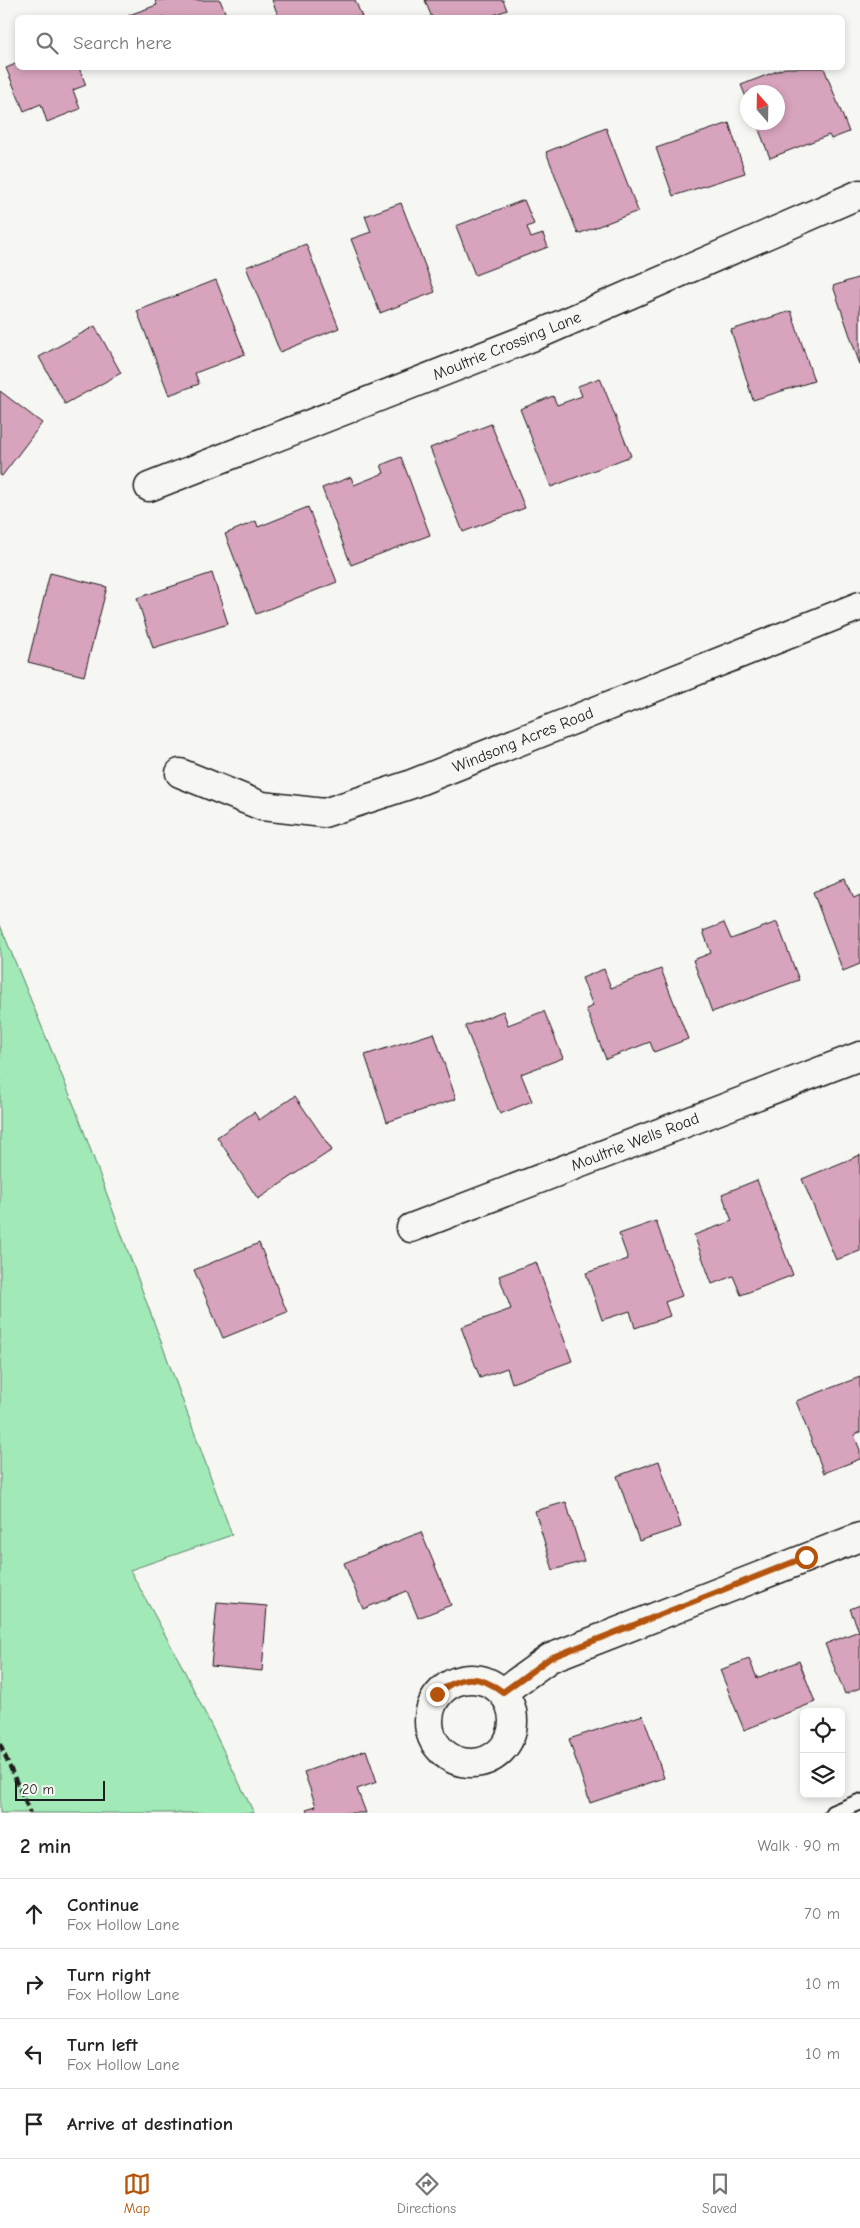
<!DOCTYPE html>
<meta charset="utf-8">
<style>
:root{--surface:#fff;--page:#f2f2f2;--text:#222;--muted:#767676;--line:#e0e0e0;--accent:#b45309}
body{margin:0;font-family:"Comic Neue",sans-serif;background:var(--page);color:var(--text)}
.controls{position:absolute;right:15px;bottom:15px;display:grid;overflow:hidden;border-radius:8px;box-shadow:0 2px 8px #0003}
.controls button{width:45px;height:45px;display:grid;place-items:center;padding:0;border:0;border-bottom:1px solid var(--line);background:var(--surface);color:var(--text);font:25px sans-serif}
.compass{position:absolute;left:740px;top:85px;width:45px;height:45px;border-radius:50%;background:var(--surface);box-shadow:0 2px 8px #0003;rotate:340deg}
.scale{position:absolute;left:15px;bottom:12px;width:90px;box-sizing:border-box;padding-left:5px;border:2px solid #1c1c1c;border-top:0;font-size:14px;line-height:18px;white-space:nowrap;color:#1c1c1c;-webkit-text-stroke:4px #f6f6f2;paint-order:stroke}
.stop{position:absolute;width:15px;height:15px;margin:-11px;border:4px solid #b45309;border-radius:50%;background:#fff}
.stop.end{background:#b45309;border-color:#fff;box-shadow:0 1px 5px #0008}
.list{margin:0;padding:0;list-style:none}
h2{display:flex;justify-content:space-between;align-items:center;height:65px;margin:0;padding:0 20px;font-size:21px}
h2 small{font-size:16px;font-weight:400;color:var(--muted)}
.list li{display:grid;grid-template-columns:32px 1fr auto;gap:15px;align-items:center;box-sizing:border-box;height:70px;padding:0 20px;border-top:1px solid var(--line)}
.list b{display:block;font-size:19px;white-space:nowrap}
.list p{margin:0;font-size:16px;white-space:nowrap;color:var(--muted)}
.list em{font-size:16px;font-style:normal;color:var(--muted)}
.icon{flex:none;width:28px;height:28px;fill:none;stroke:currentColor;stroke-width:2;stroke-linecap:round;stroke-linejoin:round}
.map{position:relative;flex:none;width:860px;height:1813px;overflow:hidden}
.search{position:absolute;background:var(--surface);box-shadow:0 2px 8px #0003;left:15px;right:15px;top:15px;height:55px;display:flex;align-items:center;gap:12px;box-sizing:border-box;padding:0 18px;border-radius:8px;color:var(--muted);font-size:19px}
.sheet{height:345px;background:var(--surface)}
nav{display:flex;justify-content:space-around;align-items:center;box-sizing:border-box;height:70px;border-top:1px solid var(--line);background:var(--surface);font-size:14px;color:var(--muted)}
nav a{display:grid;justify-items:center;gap:2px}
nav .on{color:var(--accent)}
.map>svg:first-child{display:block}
.green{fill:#a1e9b6;stroke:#5e8269}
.building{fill:#d7a3bd;stroke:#1c1c1c}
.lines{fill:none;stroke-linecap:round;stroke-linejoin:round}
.lane-casing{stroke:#1c1c1c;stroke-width:19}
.street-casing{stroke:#1c1c1c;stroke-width:31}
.lane{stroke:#f6f6f2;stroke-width:15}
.street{stroke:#f6f6f2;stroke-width:28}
.rail{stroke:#1c1c1c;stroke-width:4;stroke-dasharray:8 4;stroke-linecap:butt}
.route{stroke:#b45309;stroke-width:6}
.labels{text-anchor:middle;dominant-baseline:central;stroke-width:4.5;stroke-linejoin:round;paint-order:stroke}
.street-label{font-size:16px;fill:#1c1c1c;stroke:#f6f6f2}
</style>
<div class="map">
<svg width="860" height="1813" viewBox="0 0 860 1813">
<rect width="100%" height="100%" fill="#f6f6f2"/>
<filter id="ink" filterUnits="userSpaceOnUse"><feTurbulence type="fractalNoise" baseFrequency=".02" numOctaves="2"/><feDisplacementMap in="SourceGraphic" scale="10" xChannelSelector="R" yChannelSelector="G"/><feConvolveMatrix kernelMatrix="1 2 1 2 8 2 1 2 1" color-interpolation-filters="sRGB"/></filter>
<g filter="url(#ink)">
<!-- green -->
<polygon class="green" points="0,925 76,1110 232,1535 130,1570 182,1666 254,1813 0,1813"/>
<!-- building -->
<g class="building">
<polygon points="155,0 220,0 227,17 130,18 129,15 157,5"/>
<polygon points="272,0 355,0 362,17 279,18"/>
<polygon points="425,0 503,0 507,10 486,18 432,18"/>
<polygon points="18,63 18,68 79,68 86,85 73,90 80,109 47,122 41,104 24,111 6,68"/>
<polygon points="785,68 824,68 849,132 831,139 829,135 770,158 756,122 778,122 778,92 748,92 748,102 741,85"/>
<polygon points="729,123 745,173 673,196 656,148"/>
<polygon points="606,128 638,211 578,234 546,152"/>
<polygon points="524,200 534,224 527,227 531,238 543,234 548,247 475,275 456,226"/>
<polygon points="401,203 435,292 380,313 351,239 371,232 365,216"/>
<polygon points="306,244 339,328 280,352 246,267"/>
<polygon points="860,277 860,365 833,286"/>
<polygon points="216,280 245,354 195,373 199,384 169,395 137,311"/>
<polygon points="791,311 814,381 753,400 731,330"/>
<polygon points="95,326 121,373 65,404 39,357"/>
<polygon points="600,378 631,456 551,487 520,409 553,396 557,405 582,396 578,386"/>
<polygon points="0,391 42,423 2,476 0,475"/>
<polygon points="491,424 525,508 463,532 430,448"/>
<polygon points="401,457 430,535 351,565 322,488 351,477 354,485 384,473 381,465"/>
<polygon points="308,507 337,582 256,614 225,534 256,521 258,527"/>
<polygon points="50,573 107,587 84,676 28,662"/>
<polygon points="212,573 228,624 153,648 137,598"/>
<polygon points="846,879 854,898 860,895 860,964 843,971 813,892"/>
<polygon points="777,922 799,980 712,1012 693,960 711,953 703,931 724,923 731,939"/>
<polygon points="604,969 611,988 661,969 688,1039 654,1052 650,1042 606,1059 586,1009 593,1006 582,978"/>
<polygon points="503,1011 508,1025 544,1011 563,1058 521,1074 532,1101 500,1114 465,1026"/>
<polygon points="434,1033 456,1099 387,1122 365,1055"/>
<polygon points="295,1096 332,1150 258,1199 217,1137 254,1112 259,1120"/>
<polygon points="860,1155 860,1251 836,1260 802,1179"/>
<polygon points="757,1180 793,1275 741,1295 733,1276 712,1284 694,1235 732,1221 722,1194"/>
<polygon points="656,1221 682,1296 665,1302 670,1316 635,1328 630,1311 602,1320 586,1273 628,1259 619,1234"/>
<polygon points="259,1243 287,1312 223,1338 194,1270"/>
<polygon points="536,1262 572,1361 512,1383 507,1368 480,1378 461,1327 511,1309 499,1276"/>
<polygon points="860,1377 860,1432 854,1435 860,1450 860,1459 824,1473 796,1401"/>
<polygon points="659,1461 681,1527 639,1541 617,1476"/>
<polygon points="566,1502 584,1561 553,1570 535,1511"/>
<polygon points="421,1532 451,1605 418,1618 407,1591 363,1609 344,1563"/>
<polygon points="217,1602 267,1606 262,1671 211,1666"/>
<polygon points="860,1605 860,1688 845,1694 825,1644 859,1631 850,1609"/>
<polygon points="749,1659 757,1678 799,1661 815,1702 744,1730 720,1670"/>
<polygon points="643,1715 664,1778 590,1803 569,1739"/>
<polygon points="366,1750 377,1782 357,1789 366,1813 308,1813 306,1809 316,1806 304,1772"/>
</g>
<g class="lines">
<!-- lane casing -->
<g class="lane-casing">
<polyline id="lane" points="833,1813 860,1802"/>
</g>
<!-- street casing -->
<g class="street-casing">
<g id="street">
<polyline points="149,487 537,335 860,194"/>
<polyline points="180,773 262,806 324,813 409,785 860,606"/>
<polyline points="411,1228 860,1056"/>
<circle cx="471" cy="1721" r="42"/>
<polyline points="503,1692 550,1658 860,1537"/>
</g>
</g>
<!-- lane -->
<use href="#lane" class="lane"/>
<!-- street -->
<use href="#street" class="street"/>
<!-- rail -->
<polyline class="rail" points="0,1744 30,1813"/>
</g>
</g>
<g class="lines" filter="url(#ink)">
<!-- route -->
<path class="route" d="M 437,1694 C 460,1674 479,1674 503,1692 L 550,1658 L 806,1557"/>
</g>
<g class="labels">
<!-- street labels -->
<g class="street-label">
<text transform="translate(507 346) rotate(-22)">Moultrie Crossing Lane</text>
<text transform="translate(523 740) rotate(-22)">Windsong Acres Road</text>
<text transform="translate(635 1142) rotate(-21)">Moultrie Wells Road</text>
</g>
</g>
</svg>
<div class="controls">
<button><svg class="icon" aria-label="locate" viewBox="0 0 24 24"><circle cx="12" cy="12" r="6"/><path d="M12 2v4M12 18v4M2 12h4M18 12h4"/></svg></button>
<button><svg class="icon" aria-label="layers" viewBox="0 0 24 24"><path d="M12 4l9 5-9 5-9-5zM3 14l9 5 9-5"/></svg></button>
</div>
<svg class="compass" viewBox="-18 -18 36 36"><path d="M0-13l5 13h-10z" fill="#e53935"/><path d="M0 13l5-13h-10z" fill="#767676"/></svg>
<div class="scale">20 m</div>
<div class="stop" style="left:806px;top:1557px"></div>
<div class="stop end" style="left:437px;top:1694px"></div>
<div class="search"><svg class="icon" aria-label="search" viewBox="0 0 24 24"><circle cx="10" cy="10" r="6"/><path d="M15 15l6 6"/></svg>Search here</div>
</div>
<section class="sheet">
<h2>2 min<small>Walk · 90 m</small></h2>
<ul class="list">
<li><svg class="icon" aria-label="ahead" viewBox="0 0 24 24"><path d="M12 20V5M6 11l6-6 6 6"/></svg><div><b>Continue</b><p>Fox Hollow Lane</p></div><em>70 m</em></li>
<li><svg class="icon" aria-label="right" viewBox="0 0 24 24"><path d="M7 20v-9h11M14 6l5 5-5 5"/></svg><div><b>Turn right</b><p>Fox Hollow Lane</p></div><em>10 m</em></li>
<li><svg class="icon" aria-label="left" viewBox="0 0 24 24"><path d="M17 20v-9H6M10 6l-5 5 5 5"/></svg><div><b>Turn left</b><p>Fox Hollow Lane</p></div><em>10 m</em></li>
<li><svg class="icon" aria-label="arrive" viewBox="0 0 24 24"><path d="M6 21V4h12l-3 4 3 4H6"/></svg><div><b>Arrive at destination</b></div></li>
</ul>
</section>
<nav>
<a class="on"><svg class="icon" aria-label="map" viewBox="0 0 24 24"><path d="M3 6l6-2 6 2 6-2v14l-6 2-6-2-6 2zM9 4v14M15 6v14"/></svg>Map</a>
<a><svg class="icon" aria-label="directions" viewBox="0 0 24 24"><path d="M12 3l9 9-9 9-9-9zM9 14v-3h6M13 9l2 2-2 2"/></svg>Directions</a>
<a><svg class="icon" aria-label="saved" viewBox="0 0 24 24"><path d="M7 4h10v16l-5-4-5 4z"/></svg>Saved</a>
</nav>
